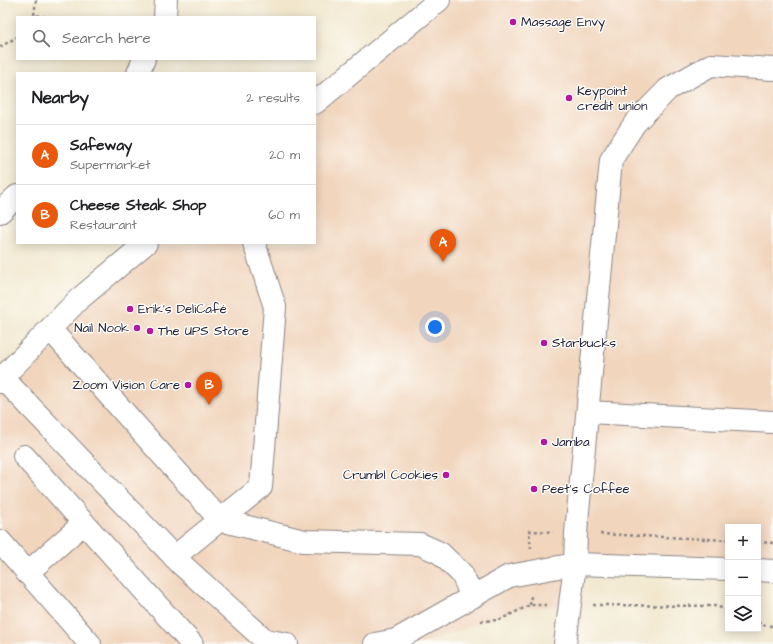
<!DOCTYPE html>
<meta charset="utf-8">
<style>
:root{--surface:#fff;--page:#f6f6f6;--text:#202124;--muted:#757577;--line:#e0e0e0;--accent:#ea580c}
body{margin:0;font-family:"Architects Daughter",sans-serif;background:var(--page);color:var(--text)}
.controls{position:absolute;right:12px;bottom:12px;display:grid;overflow:hidden;border-radius:0px;box-shadow:0 2px 10px #0003}
.controls button{width:36px;height:36px;display:grid;place-items:center;padding:0;border:0;border-bottom:1px solid var(--line);background:var(--surface);color:var(--text);font:20px sans-serif}
.you{position:absolute;left:435px;top:327px;width:14px;height:14px;margin:-10px;border:3px solid #fff;border-radius:50%;background:#1a73e8;box-shadow:0 0 0 6px #1a73e833}
.badge{display:grid;place-items:center;width:26px;height:26px;border-radius:50%;background:var(--accent);color:#fff;font-size:13px;font-weight:700}
.pin{position:absolute;translate:-50% -33px;filter:drop-shadow(0 1px 2px #0008)}
.pin::after{content:'';position:absolute;top:21px;width:14px;height:12px;background:inherit;clip-path:polygon(0 0,100% 0,50% 100%)}
.list{margin:0;padding:0;list-style:none}
h2{display:flex;justify-content:space-between;align-items:center;height:52px;margin:0;padding:0 16px;font-size:17px}
h2 small{font-size:13px;font-weight:400;color:var(--muted)}
.list li{display:grid;grid-template-columns:26px 1fr auto;gap:12px;align-items:center;box-sizing:border-box;height:60px;padding:0 16px;border-top:1px solid var(--line)}
.list b{display:block;font-size:15px;white-space:nowrap}
.list p{margin:0;font-size:13px;white-space:nowrap;color:var(--muted)}
.list em{font-size:13px;font-style:normal;color:var(--muted)}
.icon{flex:none;width:22px;height:22px;fill:none;stroke:currentColor;stroke-width:2;stroke-linecap:round;stroke-linejoin:round}
.map{position:relative;flex:none;width:773px;height:644px;overflow:hidden}
.search{position:absolute;background:var(--surface);box-shadow:0 2px 10px #0003;left:16px;top:16px;width:300px;height:44px;display:flex;align-items:center;gap:10px;box-sizing:border-box;padding:0 14px;border-radius:0px;color:var(--muted);font-size:15px}
.panel{position:absolute;background:var(--surface);box-shadow:0 2px 10px #0003;left:16px;top:72px;width:300px;height:172px;border-radius:0px}
.map>svg:first-child{display:block}
.built{fill:#f1d5bd}
.lines{fill:none;stroke-linecap:round;stroke-linejoin:round}
.minor-casing{stroke:#8a8484;stroke-width:24}
.path{stroke:#8a8484;stroke-width:2.5;stroke-dasharray:3 3;stroke-linecap:butt}
.minor{stroke:#fff;stroke-width:22}
.poi-dot{fill:#b5179e;stroke:#fdfcf7;stroke-width:1.5}
.labels{text-anchor:middle;dominant-baseline:central;stroke-width:3;stroke-linejoin:round;paint-order:stroke}
.poi-label{font-size:13px;fill:#22223b;stroke:#fdfcf7;text-anchor:start}
</style>
<div class="map">
<svg width="773" height="644" viewBox="0 0 773 644">
<rect width="100%" height="100%" fill="#fdfcf7"/>
<filter id="ink" filterUnits="userSpaceOnUse"><feTurbulence type="fractalNoise" baseFrequency=".025" numOctaves="2"/><feDisplacementMap in="SourceGraphic" scale="8" xChannelSelector="R" yChannelSelector="G"/><feConvolveMatrix kernelMatrix="1 2 1 2 8 2 1 2 1" color-interpolation-filters="sRGB"/></filter>
<filter id="wash" filterUnits="userSpaceOnUse"><feTurbulence type="fractalNoise" baseFrequency=".012" numOctaves="4" result="noise"/><feDisplacementMap in="SourceGraphic" scale="16" xChannelSelector="R" yChannelSelector="G"/><feGaussianBlur stdDeviation="0.9" result="paint"/><feColorMatrix in="noise" values="0 0 0 0 0 0 0 0 0 0 0 0 0 0 0 0 0 1.4 0 .05"/><feComposite in="paint" operator="in"/></filter>
<g filter="url(#wash)">
<rect width="100%" height="100%" fill="#f2e7cd"/>
<!-- built -->
<polygon class="built" points="439,0 773,0 773,571 758,570 758,527 728,527 728,569 575,564 570,605 517,609 423,644 0,644 0,382 146,243 315,243 315,103"/>
</g>
<g filter="url(#ink)">
<g class="lines">
<!-- minor casing -->
<g class="minor-casing">
<g id="minor">
<polyline points="165,17 166,0"/>
<polyline points="138,73 144,59"/>
<polyline points="315,103 439,0"/>
<polyline points="0,212 17,196"/>
<polyline points="50,329 220,520 304,541 420,544 440,553 462,574 472,597"/>
<polyline points="0,375 180,563 265,640 287,644"/>
<polyline points="0,382 2,378 78,300 146,243"/>
<polyline points="588,412 773,422"/>
<polyline points="24,456 192,644"/>
<polyline points="0,541 90,644"/>
<polyline points="174,557 261,487 275,307 254,243"/>
<polyline points="758,570 773,571"/>
<polyline points="27,573 84,523"/>
<polyline points="375,644 396,640 509,576 575,564 728,569"/>
<polyline points="565,644 575,564 576,533 611,160 635,123 668,89 711,65 773,69"/>
</g>
</g>
<!-- path -->
<g class="path">
<polyline points="36,0 34,15 46,17"/>
<polyline points="0,47 17,37"/>
<polyline points="600,534 728,540"/>
<polyline points="758,542 773,543"/>
<polyline points="531,549 529,531 553,532"/>
<polyline points="530,605 531,596"/>
<polyline points="593,605 715,606 728,610"/>
<polyline points="481,621 499,620 530,605 546,605"/>
<polyline points="758,622 762,625 773,626"/>
</g>
<!-- minor -->
<use href="#minor" class="minor"/>
</g>
</g>
<!-- markers -->
<g class="poi-dot">
<circle cx="513" cy="22" r="4"/>
<circle cx="569" cy="98" r="4"/>
<circle cx="130" cy="309" r="4"/>
<circle cx="137" cy="328" r="4"/>
<circle cx="150" cy="331" r="4"/>
<circle cx="544" cy="343" r="4"/>
<circle cx="188" cy="385" r="4"/>
<circle cx="544" cy="442" r="4"/>
<circle cx="446" cy="475" r="4"/>
<circle cx="534" cy="489" r="4"/>
</g>
<g class="labels">
<!-- poi labels -->
<g class="poi-label">
<text x="521" y="22">Massage Envy</text>
<text x="577" y="91">Keypoint<tspan x="577" dy="15">credit union</tspan></text>
<text x="138" y="309">Erik's DeliCafé</text>
<text x="129" y="328" text-anchor="end">Nail Nook</text>
<text x="158" y="331">The UPS Store</text>
<text x="552" y="343">Starbucks</text>
<text x="180" y="385" text-anchor="end">Zoom Vision Care</text>
<text x="552" y="442">Jamba</text>
<text x="438" y="475" text-anchor="end">Crumbl Cookies</text>
<text x="542" y="489">Peet's Coffee</text>
</g>
</g>
</svg>
<div class="controls">
<button>+</button>
<button>−</button>
<button><svg class="icon" aria-label="layers" viewBox="0 0 24 24"><path d="M12 4l9 5-9 5-9-5zM3 14l9 5 9-5"/></svg></button>
</div>
<div class="you"></div>
<div class="pin badge" style="left:443px;top:262px">A</div>
<div class="pin badge" style="left:209px;top:405px">B</div>
<div class="search"><svg class="icon" aria-label="search" viewBox="0 0 24 24"><circle cx="10" cy="10" r="6"/><path d="M15 15l6 6"/></svg>Search here</div>
<section class="panel">
<h2>Nearby<small>2 results</small></h2>
<ul class="list">
<li><span class="badge">A</span><div><b>Safeway</b><p>Supermarket</p></div><em>20 m</em></li>
<li><span class="badge">B</span><div><b>Cheese Steak Shop</b><p>Restaurant</p></div><em>60 m</em></li>
</ul>
</section>
</div>
